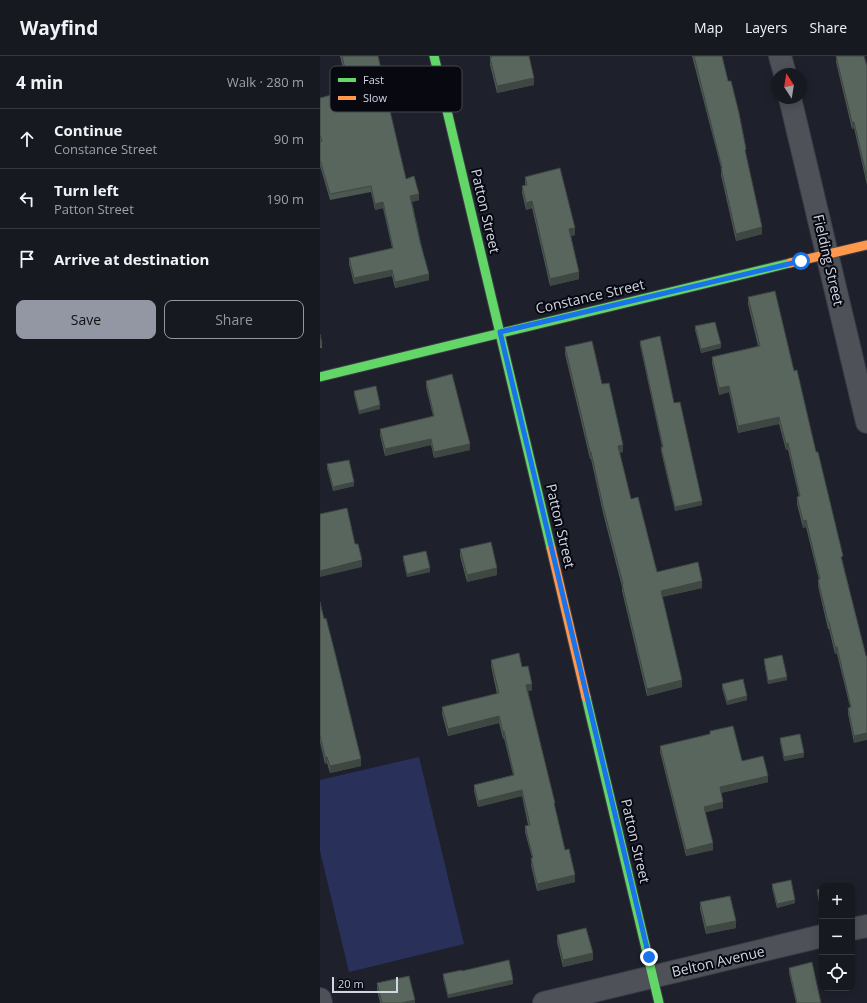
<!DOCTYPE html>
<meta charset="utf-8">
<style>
:root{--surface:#161920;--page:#23262d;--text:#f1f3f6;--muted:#9ea0a5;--line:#35383e;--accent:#9397a3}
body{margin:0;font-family:"Open Sans",sans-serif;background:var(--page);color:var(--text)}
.controls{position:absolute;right:12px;bottom:12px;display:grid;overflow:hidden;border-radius:8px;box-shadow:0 2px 10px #0003}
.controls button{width:36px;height:36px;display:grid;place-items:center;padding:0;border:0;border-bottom:1px solid var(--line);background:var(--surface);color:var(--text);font:20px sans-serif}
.compass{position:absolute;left:451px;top:12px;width:36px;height:36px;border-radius:50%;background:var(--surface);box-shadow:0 2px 10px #0003;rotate:348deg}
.scale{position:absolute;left:12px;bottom:10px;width:66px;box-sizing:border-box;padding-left:4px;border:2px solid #d2d6e3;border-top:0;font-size:11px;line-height:14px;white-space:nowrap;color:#d2d6e3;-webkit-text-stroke:3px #070810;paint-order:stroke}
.stop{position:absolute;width:12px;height:12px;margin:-9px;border:3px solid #1a73e8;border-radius:50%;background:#fff}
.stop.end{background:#1a73e8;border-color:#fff;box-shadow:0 1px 4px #0008}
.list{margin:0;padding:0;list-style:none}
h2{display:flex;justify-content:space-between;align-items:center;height:52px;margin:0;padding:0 16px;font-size:17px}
h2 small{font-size:13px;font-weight:400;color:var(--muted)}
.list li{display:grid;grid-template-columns:26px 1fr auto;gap:12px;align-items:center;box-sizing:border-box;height:60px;padding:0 16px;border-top:1px solid var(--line)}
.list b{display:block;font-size:15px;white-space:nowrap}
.list p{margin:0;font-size:13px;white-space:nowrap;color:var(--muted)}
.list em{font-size:13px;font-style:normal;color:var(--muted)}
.actions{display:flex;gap:8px;padding:12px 16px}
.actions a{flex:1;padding:9px 0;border:1px solid var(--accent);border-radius:8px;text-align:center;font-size:14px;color:var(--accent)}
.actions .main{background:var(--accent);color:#111}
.icon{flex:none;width:22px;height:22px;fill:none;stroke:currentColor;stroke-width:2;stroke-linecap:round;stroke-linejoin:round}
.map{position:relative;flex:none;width:547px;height:947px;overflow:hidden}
header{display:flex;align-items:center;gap:24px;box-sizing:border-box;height:56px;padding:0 20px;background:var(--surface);border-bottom:1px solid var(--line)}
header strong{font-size:19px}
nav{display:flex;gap:22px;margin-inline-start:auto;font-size:14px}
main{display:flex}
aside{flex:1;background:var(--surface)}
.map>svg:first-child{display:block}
.green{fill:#29315a}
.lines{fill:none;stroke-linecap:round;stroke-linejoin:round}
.street-casing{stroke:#3a3c45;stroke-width:24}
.fast-casing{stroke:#3a3c45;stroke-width:11}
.slow-casing{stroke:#3a3c45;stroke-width:11}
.street{stroke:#4f5159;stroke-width:22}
.fast{stroke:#63d668;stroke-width:9}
.slow{stroke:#ff974d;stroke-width:9}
.wall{fill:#4c5851}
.shaded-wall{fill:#3e4742}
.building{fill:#58665e;stroke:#3e4742}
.route{stroke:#1a73e8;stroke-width:5}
.labels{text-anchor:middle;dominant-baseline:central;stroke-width:4;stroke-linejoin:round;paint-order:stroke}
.street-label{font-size:14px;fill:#d2d6e3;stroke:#070810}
.key{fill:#070810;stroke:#44464f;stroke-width:1}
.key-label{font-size:11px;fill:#d2d6e3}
</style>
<header>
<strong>Wayfind</strong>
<nav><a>Map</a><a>Layers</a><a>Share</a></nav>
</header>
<main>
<aside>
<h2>4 min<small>Walk · 280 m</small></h2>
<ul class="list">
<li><svg class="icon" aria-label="ahead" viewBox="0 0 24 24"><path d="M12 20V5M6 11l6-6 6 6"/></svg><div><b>Continue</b><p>Constance Street</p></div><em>90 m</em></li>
<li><svg class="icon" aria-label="left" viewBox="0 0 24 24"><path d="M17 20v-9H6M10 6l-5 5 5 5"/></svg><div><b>Turn left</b><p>Patton Street</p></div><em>190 m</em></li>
<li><svg class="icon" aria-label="arrive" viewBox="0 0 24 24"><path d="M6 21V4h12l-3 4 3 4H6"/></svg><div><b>Arrive at destination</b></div></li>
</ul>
<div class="actions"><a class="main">Save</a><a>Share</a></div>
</aside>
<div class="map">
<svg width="547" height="947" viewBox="0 0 547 947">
<rect width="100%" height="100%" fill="#1e212b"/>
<!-- green -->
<polygon class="green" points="99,701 144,888 29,916 0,795 0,724"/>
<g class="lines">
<!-- street casing -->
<g class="street-casing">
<g id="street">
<polyline points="460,0 465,18"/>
<polyline points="470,42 547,366"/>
<polyline points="532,873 547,870"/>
<polyline points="0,943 1,947"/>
<polyline points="224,947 502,880"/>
</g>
</g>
<!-- fast casing -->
<g class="fast-casing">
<g id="fast">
<polyline points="114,0 231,492"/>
<polyline points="0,321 470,207"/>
<polyline points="266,641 339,947"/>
</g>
</g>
<!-- slow casing -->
<g class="slow-casing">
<g id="slow">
<polyline points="470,207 547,189"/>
<polyline points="231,492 266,641"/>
</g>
</g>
<!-- street -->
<use href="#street" class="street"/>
<!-- fast -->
<use href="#fast" class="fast"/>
<!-- slow -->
<use href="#slow" class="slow"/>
</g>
<!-- wall -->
<g class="wall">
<polygon points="20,0 58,0 63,27 86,123 99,144 92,146 109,224 75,232 72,220 34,228 29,208 29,202 72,192 63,152 55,154 51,136 10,144 0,110 0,42 28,35"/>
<polygon points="170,0 209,0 214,29 177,37 170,9"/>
<polygon points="372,0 402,0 426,100 442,178 416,185 401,119 401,112"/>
<polygon points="516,0 547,10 547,129 534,72 532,73 516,6"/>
<polygon points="205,121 255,179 251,180 259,223 230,230 212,152 206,154 202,137 202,130 205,129"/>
<polygon points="428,241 474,315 523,507 546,600 534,687 528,658 528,652 530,651 517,598 515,598 509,573 508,573 498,530 499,524 486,471 483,472 477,448 477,441 479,441 468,394 466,394 459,368 418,377 409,336 399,339 392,307 392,301 438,290 428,248"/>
<polygon points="375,270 401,292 381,297 375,274"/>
<polygon points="0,278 2,288 2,292 0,292"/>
<polygon points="320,285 354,347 382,449 355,455 341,395 341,391 342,391 320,289"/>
<polygon points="245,291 282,328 303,396 299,397 311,443 337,516 382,532 342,541 362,631 327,640 302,535 302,531 283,457 271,403 270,403 245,298"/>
<polygon points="106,325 150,394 114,402 111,389 65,400 60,379 60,373 113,360 106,331"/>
<polygon points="34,335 60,353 39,358 34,339"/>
<polygon points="7,408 34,430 13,435 7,412"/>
<polygon points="140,493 177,519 147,526 140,500"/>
<polygon points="83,500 110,516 87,521 83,504"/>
<polygon points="0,546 41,710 10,717 7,707 5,708 0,686"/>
<polygon points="444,603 467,624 448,628 444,606"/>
<polygon points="171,604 202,611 212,634 208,635 245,794 255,826 217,835 211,809 212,802 205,776 205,770 208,769 202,740 158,751 154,735 154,729 193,719 184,682 183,683 179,667 128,680 122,658 122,651 177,638 171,610"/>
<polygon points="402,628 427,644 407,649 402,632"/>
<polygon points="390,675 422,705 448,726 401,737 403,752 385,756 393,794 366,800 340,696 340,690 390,678"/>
<polygon points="460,682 484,701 464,705 460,686"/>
<polygon points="452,828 475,847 457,852 452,832"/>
<polygon points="502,832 501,854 497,837 497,834"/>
<polygon points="380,846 416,872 386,878 380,853"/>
<polygon points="237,879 273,904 243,911 237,886"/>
<polygon points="469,912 501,947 476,947 469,917"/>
<polygon points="142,915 193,928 128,942 123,922 123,918"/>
<polygon points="57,927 95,947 60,947 57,934"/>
</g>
<!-- shaded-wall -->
<g class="shaded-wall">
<polygon points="214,22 214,29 177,37 177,30"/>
<polygon points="532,66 534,66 534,72 532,73"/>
<polygon points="99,138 99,144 90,146 90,140"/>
<polygon points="212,145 212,152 206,154 206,147"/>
<polygon points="63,146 63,152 55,154 55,148"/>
<polygon points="442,171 442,178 416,185 416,178"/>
<polygon points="255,172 255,179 249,180 249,173"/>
<polygon points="72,214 72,220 34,228 34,222"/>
<polygon points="259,216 259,223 230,230 230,223"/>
<polygon points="109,218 109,224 75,232 75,226"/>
<polygon points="401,288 401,292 381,297 381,293"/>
<polygon points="409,330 409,336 399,339 399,332"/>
<polygon points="60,349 60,353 39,358 39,355"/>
<polygon points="459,361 459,368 418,377 418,370"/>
<polygon points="111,383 111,389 65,400 65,393"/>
<polygon points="468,387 468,394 466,394 466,388"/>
<polygon points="150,388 150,394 114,402 114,396"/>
<polygon points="303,389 303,396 298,397 298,390"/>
<rect x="270" y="396" width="1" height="7"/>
<polygon points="34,426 34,430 13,435 13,431"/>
<polygon points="382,445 382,449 355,455 355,451"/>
<polygon points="486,464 486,471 483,472 483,465"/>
<polygon points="42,504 42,511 0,521 0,515"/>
<polygon points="110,512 110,516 87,521 87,518"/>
<polygon points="177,512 177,519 147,526 147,519"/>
<polygon points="382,525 382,532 341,541 341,535"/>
<rect x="515" y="591" width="2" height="7"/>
<polygon points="467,621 467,624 448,628 448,625"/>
<polygon points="362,624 362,631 327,640 327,633"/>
<polygon points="212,628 212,634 206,636 206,629"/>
<polygon points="427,640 427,644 407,649 407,645"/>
<polygon points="179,660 179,667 128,680 128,673"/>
<polygon points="184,675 184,682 183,683 183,676"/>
<polygon points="547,677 547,684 534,687 534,680"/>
<polygon points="484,697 484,701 464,705 464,701"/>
<polygon points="5,701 7,701 7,707 5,708"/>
<polygon points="41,703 41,710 10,717 10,710"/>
<polygon points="448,720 448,726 400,737 400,731"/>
<polygon points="202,734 202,740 158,751 158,745"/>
<polygon points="403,746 403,752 384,757 384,751"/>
<polygon points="393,787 393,794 366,800 366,794"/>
<polygon points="255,819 255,826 217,835 217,828"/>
<polygon points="475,844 475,847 457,852 457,848"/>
<polygon points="416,865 416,872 386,878 386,871"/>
<polygon points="273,897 273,904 243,911 243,904"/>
<polygon points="193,924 193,928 128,942 128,939"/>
<polygon points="95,944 95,947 81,947"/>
</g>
<!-- building -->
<g class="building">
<polygon points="22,0 58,0 63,21 62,21 86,123 94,120 99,138 90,140 100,186 109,218 75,226 72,214 34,222 29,202 73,192 63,146 55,148 51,130 10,138 0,104 0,86 2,85 0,79 0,42 30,34"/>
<polygon points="171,0 209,0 214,22 177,30 170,2 172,1"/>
<polygon points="374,0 402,0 408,25 411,25 419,57 426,93 425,94 442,171 416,178 401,112 402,112"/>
<polygon points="516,0 544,0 547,10 547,122 534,66 532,66"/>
<polygon points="240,112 255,172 249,173 259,216 230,223 212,145 206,147 202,130 207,129 205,121"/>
<polygon points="455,235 474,315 477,314 496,396 498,396 523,500 521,501 546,600 547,600 547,677 534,680 528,652 531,651 517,591 515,591 509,566 508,566 498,524 500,523 486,464 483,465 477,441 480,440 468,387 466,388 459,361 418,370 409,330 399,332 392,301 440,290 428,241"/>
<polygon points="395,266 401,288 381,293 375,270"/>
<polygon points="0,278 2,288 0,288"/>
<polygon points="340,280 354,347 360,346 382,445 355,451 341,391 343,391 320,285"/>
<polygon points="272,285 282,328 289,327 303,389 298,390 311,443 318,441 337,516 378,506 382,525 341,535 362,624 327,633 302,528 303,528 283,450 271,396 270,396 245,291"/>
<polygon points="132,318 150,388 114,396 111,383 65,393 60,373 114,360 106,325"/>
<polygon points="56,330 60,349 39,355 34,335"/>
<polygon points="29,404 34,426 13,431 7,408"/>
<polygon points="27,452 35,488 38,488 42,504 0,515 0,458"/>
<polygon points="171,486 177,512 147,519 140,493"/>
<polygon points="106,495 110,512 87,518 83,500"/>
<polygon points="0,546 4,563 6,562 16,601 41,703 10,710 7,701 5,701 0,679"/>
<polygon points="199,597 202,611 208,610 212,628 206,629 235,747 234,747 245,794 249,793 255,819 217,828 211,802 213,802 205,770 210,769 202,734 158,745 154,729 194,719 184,675 183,676 179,660 128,673 122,651 179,637 171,604"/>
<polygon points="462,599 467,621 448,625 444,603"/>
<polygon points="423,623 427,640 407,645 402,628"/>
<polygon points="413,670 422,705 443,700 448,720 400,731 403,746 384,751 393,787 366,794 340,690 390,678 390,675"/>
<polygon points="480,678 484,697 464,701 460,682"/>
<polygon points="471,824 475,844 457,848 452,828"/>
<polygon points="519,828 519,830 512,830"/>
<polygon points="502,832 502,850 501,850 497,834"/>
<polygon points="410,840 416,865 386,871 380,846"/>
<polygon points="266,872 273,897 243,904 237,879"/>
<polygon points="189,904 193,924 128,939 123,918 142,914 142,915"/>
<polygon points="492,906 501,947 477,947 469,912"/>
<polygon points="89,920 95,944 81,947 62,947 57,927"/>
</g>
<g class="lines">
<!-- route -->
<polyline class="route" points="329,901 180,276 481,205"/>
</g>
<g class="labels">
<!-- street labels -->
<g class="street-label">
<text transform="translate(166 155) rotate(77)">Patton Street</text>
<text transform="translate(509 204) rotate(77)">Fielding Street</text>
<text transform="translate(270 240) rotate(-13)">Constance Street</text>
<text transform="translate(241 470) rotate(77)">Patton Street</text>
<text transform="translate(316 785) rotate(77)">Patton Street</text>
<text transform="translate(398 905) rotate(-13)">Belton Avenue</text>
</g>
</g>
<!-- legend -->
<rect x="10" y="10" width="132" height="46" rx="6" class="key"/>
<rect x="18" y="22" width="18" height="4" fill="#63d668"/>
<rect x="18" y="40" width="18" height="4" fill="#ff974d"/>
<g class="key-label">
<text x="43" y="28">Fast</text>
<text x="43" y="46">Slow</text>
</g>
</svg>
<div class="controls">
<button>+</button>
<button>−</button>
<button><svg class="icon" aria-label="locate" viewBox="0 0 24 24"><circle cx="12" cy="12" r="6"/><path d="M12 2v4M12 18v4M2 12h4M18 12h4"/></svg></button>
</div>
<svg class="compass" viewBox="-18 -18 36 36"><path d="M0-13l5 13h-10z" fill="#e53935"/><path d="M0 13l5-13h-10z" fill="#9ea0a5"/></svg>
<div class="scale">20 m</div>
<div class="stop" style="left:481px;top:205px"></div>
<div class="stop end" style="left:329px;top:901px"></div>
</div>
</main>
